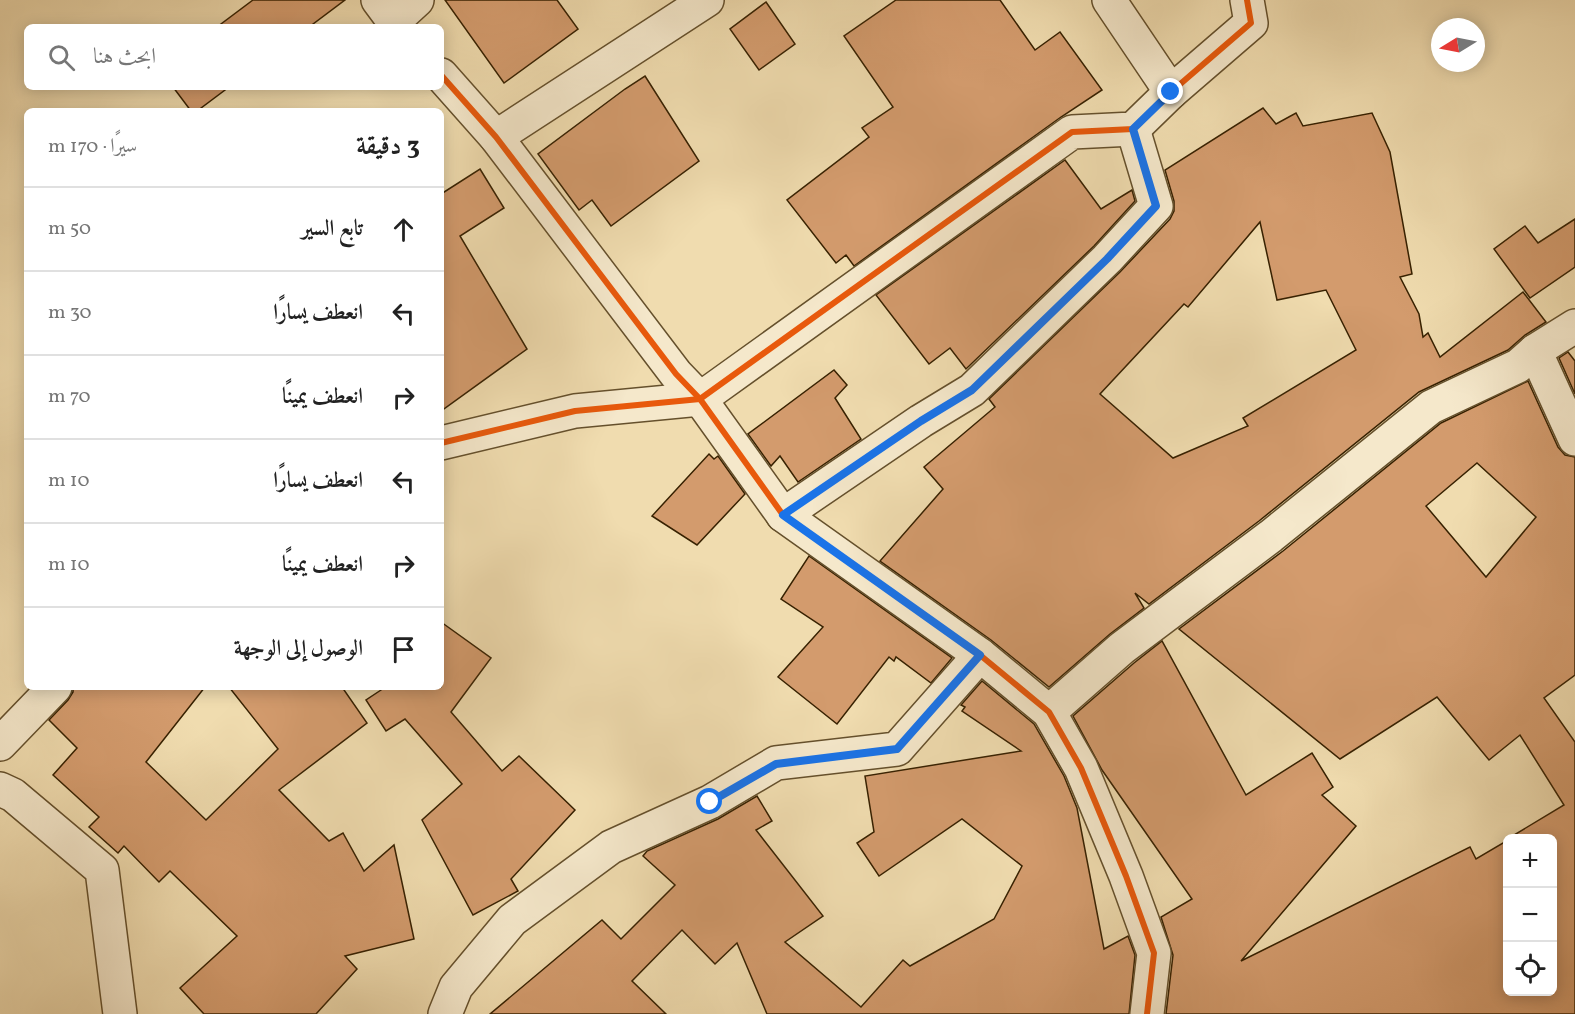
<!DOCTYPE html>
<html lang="ar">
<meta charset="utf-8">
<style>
:root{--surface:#fff;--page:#f2f2f2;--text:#222;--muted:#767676;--line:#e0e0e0}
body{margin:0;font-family:Vollkorn,Amiri,serif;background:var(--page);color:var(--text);direction:rtl}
.controls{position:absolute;right:18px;bottom:18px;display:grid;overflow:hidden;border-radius:9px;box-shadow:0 3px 15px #0003}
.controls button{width:54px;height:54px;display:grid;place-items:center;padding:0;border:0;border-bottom:2px solid var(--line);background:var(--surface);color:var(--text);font:30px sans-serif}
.compass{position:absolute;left:1431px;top:18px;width:54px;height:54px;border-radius:50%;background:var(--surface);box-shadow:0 3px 15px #0003;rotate:260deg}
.stop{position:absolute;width:18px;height:18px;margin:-14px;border:4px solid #1a73e8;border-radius:50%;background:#fff}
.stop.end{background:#1a73e8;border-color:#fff;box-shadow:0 2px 6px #0008}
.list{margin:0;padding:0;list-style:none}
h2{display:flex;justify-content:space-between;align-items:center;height:78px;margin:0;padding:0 24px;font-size:26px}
h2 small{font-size:20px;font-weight:400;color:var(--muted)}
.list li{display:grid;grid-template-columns:39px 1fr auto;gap:18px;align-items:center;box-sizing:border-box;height:84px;padding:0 24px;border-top:2px solid var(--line)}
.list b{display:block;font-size:22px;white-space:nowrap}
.list em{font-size:20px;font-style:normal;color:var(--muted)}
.icon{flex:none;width:33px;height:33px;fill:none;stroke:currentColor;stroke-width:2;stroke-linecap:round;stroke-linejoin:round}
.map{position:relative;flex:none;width:1575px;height:1014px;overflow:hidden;direction:ltr}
.search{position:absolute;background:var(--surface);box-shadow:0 3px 15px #0003;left:24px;top:24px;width:420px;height:66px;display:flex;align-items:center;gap:15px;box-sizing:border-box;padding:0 21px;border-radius:9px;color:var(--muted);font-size:22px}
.panel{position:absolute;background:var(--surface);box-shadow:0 3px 15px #0003;left:24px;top:108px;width:420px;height:582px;border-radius:9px;direction:rtl}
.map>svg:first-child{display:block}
.building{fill:#d39b6d;stroke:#372101;stroke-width:1.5;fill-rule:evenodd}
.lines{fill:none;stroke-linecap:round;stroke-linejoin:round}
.minor-casing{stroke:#65502c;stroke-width:36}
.minor{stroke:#f5e8cb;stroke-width:33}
.cycleway-casing{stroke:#f5e8cb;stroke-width:10}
.cycleway{stroke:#e8590c;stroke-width:6}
.route{stroke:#1a73e8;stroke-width:8}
</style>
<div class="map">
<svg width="1575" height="1014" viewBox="0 0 1575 1014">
<rect width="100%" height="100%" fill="#f0dcaf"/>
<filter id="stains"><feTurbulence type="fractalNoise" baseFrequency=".00333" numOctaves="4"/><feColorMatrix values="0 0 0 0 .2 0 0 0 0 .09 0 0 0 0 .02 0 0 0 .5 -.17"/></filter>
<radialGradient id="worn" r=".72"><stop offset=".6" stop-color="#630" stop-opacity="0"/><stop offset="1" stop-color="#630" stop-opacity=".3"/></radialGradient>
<!-- building -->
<g class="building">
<polygon points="253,0 345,0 309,27 217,27"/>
<polygon points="445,0 557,0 578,29 504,83"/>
<polygon points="896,0 1000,0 1035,50 1060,32 1102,90 1061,117 854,266 846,255 836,263 787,200 869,137 862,128 893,107 844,36"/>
<polygon points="766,2 795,44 759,70 730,29"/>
<polygon points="645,76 699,161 611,226 592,200 579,210 538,154 625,89"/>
<polygon points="173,87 229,87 197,111 191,111"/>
<path d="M 1263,108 L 1276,124 L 1296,113 L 1303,126 L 1372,113 L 1390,152 L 1412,274 L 1400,277 L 1419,314 L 1423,337 L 1428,333 L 1440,357 L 1523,292 L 1546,322 L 1525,335 L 1508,350 L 1419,392 L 1259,521 L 1149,604 L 1135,593 L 1144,608 L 1110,634 L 1049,687 L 991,640 L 880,561 L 943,489 L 924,467 L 995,407 L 989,399 L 1120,272 L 1170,219 L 1174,211 L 1174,201 L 1165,170 ZM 1260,222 L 1277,300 L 1326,290 L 1356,350 L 1243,418 L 1248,426 L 1173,458 L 1100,394 L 1184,304 L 1188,307 Z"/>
<polygon points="1065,160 1101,209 1132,190 1135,201 1094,246 966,369 950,348 929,364 876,295"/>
<polygon points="480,169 504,208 460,236 527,349 441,411 441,194"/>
<polygon points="1575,219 1575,267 1530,298 1494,249 1525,226 1538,243"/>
<polygon points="1568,352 1575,361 1575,394 1559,358"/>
<polygon points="834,370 847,385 835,398 861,439 798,482 780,456 771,466 748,434"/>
<path d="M 1528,381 L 1558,447 L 1565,455 L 1575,457 L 1575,675 L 1544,698 L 1575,742 L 1575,1014 L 1166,1014 L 1173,955 L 1161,917 L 1192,899 L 1102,770 L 1073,716 L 1134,663 L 1162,641 L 1246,795 L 1312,753 L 1333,787 L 1322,795 L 1356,826 L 1241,961 L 1470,847 L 1476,859 L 1508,840 L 1508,992 L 1552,992 L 1552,838 L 1509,838 L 1564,805 L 1520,735 L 1489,760 L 1437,697 L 1340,759 L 1179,629 L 1283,551 L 1441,423 ZM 1477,463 L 1536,517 L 1486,577 L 1426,506 Z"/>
<polygon points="709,454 714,459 718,456 745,494 697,545 652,516"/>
<polygon points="809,556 952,658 931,683 896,657 894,661 889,657 837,724 778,677 823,627 781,599"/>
<polygon points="441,622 491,658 451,712 502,771 519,756 575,810 511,879 518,891 473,915 422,820 462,784 405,719 386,731 366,700 381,690 378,687 441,687"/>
<polygon points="982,681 1034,724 1064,776 1077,808 1104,949 1128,936 1135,955 1129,1014 767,1014 737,943 715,964 682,930 632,981 666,1014 490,1014 602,920 621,939 675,885 643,856 647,851 718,819 757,796 772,821 756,830 823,916 785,942 861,1007 903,960 910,966 994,919 1022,866 962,819 879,876 857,843 874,832 865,776 1021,751 962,711 965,707 961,705"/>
<polygon points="73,687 205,687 146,762 206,820 278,749 229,687 342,687 367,723 279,790 329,841 343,833 364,871 394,845 414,939 345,956 357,969 316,1014 204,1014 180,988 237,936 170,871 159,882 124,846 118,853 89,827 99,817 53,775 77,748 49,720 68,700 73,692"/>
</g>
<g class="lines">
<!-- minor casing -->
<g class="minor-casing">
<g id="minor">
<polyline points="378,0 398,27"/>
<polyline points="1109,0 1171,92"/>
<polyline points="393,22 417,0"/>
<polyline points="441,75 496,137 676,374 700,399 783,515 980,655 1049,712 1081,768 1126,876 1154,953 1147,1014"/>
<polyline points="496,137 707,0"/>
<polyline points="1535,351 1575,439"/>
<polyline points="441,443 575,411 700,399 1072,132 1133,129 1171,92 1251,23 1247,0"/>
<polyline points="783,515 921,421 972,390 1107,259 1156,206 1133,129"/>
<polyline points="1049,712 1122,648 1271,536 1431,407 1518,366 1535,351 1575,326"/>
<polyline points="0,744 55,687"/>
<polyline points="0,789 13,795 102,870 120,1014"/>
<polyline points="445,1014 456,987 512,920 611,847 710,802 776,763 897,749 980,655"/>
</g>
</g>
<!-- minor -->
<use href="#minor" class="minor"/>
<!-- cycleway casing -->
<g class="cycleway-casing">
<g id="cycleway">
<polyline points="441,75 496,137 676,374 700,399 783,515 980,655 1049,712 1081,768 1126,876 1154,953 1147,1014"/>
<polyline points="441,443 575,411 700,399 1072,132 1133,129 1171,92 1251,23 1247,0"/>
</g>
</g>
<!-- cycleway -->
<use href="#cycleway" class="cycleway"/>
</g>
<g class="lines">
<!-- route -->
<polyline class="route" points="710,802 776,764 897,749 980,655 783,515 921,421 972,390 1107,259 1156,206 1133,129 1171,92"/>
</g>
<rect width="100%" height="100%" filter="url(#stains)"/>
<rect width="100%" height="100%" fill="url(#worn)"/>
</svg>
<div class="controls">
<button>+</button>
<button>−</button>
<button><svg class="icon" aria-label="locate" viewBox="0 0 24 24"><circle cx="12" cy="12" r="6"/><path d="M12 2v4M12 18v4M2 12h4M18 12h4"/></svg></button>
</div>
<svg class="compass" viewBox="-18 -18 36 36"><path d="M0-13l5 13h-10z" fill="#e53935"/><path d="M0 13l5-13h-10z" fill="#767676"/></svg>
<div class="stop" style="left:710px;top:802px"></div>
<div class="stop end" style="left:1171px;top:92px"></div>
<div class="search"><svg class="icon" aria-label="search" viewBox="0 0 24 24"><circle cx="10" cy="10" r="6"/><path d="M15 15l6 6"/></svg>ابحث هنا</div>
<section class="panel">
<h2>3 دقيقة<small>سيرًا · 170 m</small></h2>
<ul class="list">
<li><svg class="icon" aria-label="ahead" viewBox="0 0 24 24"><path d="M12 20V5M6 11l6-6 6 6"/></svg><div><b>تابع السير</b></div><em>50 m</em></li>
<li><svg class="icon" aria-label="left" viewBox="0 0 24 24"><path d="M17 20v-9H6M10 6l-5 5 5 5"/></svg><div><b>انعطف يسارًا</b></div><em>30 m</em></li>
<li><svg class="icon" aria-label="right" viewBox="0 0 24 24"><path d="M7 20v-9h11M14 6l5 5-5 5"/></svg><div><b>انعطف يمينًا</b></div><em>70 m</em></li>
<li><svg class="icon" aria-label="left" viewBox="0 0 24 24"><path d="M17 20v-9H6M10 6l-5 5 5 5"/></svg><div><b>انعطف يسارًا</b></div><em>10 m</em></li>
<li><svg class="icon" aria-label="right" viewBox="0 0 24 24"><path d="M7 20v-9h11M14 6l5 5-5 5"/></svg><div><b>انعطف يمينًا</b></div><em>10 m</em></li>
<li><svg class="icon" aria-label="arrive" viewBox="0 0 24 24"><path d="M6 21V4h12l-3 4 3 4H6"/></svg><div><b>الوصول إلى الوجهة</b></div></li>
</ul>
</section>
</div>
